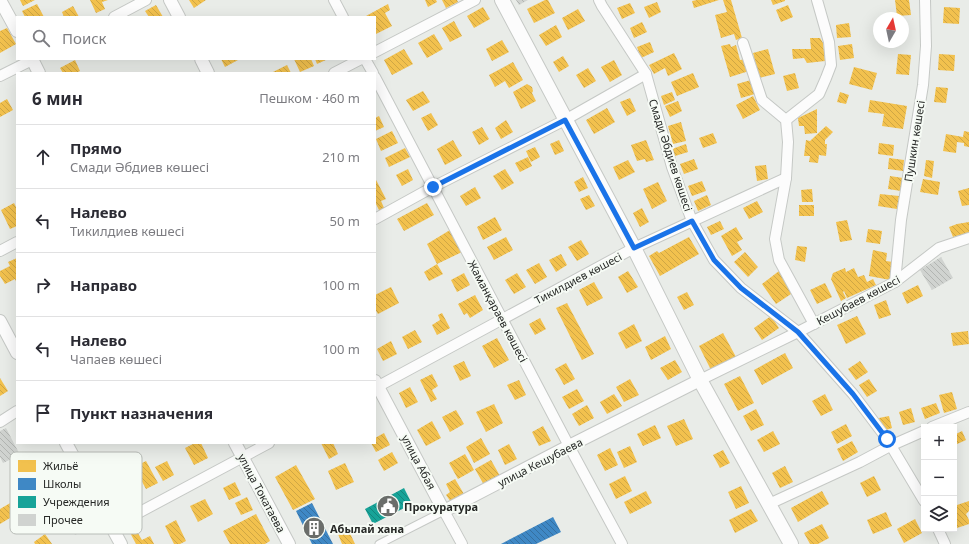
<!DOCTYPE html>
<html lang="ru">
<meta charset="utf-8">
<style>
:root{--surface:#fff;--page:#f7f7f7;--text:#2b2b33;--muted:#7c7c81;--line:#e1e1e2}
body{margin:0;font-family:"Noto Sans",sans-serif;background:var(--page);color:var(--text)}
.controls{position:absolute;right:12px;bottom:12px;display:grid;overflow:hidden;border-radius:0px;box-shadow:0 4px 16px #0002}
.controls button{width:36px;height:36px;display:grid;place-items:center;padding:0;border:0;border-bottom:1px solid var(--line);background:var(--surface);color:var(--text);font:20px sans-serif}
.compass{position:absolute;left:873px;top:12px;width:36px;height:36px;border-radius:50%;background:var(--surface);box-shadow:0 4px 16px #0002;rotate:9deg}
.stop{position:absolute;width:12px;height:12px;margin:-9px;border:3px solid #1a73e8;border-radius:50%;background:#fff}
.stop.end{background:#1a73e8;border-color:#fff;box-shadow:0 1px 4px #0008}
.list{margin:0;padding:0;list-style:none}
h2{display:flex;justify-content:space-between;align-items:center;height:52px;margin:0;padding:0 16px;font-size:17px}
h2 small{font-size:13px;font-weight:400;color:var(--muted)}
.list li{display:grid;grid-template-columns:26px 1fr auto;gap:12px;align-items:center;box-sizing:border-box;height:64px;padding:0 16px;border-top:1px solid var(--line)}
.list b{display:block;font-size:15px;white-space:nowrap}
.list p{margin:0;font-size:13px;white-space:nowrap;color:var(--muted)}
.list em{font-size:13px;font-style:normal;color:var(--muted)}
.icon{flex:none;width:22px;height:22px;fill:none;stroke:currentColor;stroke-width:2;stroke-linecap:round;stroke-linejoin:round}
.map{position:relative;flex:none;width:969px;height:544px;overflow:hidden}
.search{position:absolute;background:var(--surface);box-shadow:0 4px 16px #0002;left:16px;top:16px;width:360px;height:44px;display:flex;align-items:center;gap:10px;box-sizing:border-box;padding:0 14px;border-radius:0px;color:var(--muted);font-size:15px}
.panel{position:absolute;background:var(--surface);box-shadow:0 4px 16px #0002;left:16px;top:72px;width:360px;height:372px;border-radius:0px}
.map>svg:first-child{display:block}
.homes{fill:url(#homes-back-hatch)}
.schools{fill:url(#schools-back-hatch)}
.public{fill:url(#public-back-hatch)}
.building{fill:url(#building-back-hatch)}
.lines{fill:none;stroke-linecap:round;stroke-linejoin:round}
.pedestrian-casing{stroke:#c5c8c5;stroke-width:9}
.minor-casing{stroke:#c5c8c5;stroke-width:12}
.tertiary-casing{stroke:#c5c8c5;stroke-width:14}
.secondary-casing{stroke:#c5c8c5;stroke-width:16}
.pedestrian{stroke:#fcfcfc;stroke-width:7}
.minor{stroke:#fcfcfc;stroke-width:10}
.tertiary{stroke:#fcfcfc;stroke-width:12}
.secondary{stroke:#fcfcfc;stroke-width:14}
.route{stroke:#1a73e8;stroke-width:5}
.labels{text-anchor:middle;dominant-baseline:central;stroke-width:4;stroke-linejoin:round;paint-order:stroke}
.street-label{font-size:11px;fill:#262826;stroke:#f6fbf5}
.poi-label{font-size:11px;font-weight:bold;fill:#262826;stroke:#f6fbf5;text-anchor:start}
.key{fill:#f6fbf5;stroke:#b8bcb7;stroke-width:1}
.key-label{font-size:11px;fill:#262826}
</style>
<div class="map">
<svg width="969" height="544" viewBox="0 0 969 544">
<defs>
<pattern id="homes-back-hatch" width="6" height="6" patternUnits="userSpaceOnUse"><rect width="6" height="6" fill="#f2c14e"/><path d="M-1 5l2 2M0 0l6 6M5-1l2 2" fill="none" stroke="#cfa644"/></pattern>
<pattern id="schools-back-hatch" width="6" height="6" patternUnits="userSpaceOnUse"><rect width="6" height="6" fill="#3f88c5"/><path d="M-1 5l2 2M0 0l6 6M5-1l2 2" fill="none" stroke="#356fa0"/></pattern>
<pattern id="public-back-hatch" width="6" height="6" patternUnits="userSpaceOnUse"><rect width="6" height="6" fill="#17a398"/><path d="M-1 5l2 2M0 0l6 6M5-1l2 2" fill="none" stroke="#15857c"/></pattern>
<pattern id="building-back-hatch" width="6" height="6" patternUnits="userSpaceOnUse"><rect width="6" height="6" fill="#d0d3d0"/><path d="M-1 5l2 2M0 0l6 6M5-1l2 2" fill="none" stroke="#b2b5b2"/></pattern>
</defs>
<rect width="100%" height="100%" fill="#e9ece8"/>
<!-- homes -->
<g class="homes">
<polygon points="20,0 35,0 23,6"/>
<polygon points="90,0 108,0 102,2 105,9 96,13"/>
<polygon points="189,0 206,0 194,8"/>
<polygon points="425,0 436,0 437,2 428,7"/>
<polygon points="442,0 457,0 458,2 446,8"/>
<polygon points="545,0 548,0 555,13 534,23 527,9"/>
<polygon points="697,0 719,0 694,8 692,1"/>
<polygon points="723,0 731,0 742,38 736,40 734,34 721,38 715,15 727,12"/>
<polygon points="771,0 785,0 785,1 773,5"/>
<polygon points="895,0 909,0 911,15 897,16"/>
<polygon points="657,2 661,12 649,18 644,7"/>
<polygon points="630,3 635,13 622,19 617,8"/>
<polygon points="37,4 44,17 25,17 22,11"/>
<polygon points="388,4 390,10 385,13 392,26 376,34 375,17 366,17 366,16"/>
<polygon points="156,5 163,17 149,17 145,11"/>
<polygon points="788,5 793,17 781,22 776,10"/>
<polygon points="73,6 79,17 64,17 62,12"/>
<polygon points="483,7 490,19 474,28 467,16"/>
<polygon points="944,7 960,8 959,24 943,23"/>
<polygon points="578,9 585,21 568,30 562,18"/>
<polygon points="454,21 462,36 450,42 442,28"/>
<polygon points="642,22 647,32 634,38 630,28"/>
<polygon points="849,23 851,37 837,38 836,25"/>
<polygon points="556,25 562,37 546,46 539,35"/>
<polygon points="7,28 16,44 0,53 0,31"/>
<polygon points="434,34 443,49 427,58 418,43"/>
<polygon points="810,38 820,38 823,43 825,61 807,63 804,58 793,59 792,49 811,49"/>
<polygon points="502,40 509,52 492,61 486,49"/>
<polygon points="650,42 654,52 641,58 637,47"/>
<polygon points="730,44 731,47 736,45 740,60 746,59 749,71 730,77 721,46"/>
<polygon points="852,44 854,58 840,60 838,46"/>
<polygon points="404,49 413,64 392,75 384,60"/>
<polygon points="768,49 775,74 759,78 753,53"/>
<polygon points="674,53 682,69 668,76 665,68 654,74 649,65"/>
<polygon points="898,54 911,55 909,75 896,74"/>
<polygon points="939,54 955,55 954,71 938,70"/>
<polygon points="563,56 569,66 559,72 553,62"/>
<polygon points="221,59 238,59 238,60 225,67"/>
<polygon points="294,59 311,59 314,66 300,72"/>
<polygon points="315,59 328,59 317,64"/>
<polygon points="75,60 80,71 76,73 63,73 60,68"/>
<polygon points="614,60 622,75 610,82 601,67"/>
<polygon points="513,62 523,80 509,88 505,81 495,87 489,75"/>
<polygon points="287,65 291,73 271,73"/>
<polygon points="854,67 877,73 872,90 849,84"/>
<polygon points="588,68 596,81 584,88 576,75"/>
<polygon points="693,73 699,87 677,96 671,82"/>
<polygon points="795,73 799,88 787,91 783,76"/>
<polygon points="751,80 755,94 741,98 737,84"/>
<polygon points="527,84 532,87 533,91 532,93 536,101 521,109 513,92"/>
<polygon points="936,87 948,88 946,103 934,102"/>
<polygon points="423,91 430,102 413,111 406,100"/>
<polygon points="672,92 675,100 664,105 661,96"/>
<polygon points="840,92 849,95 846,104 837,102"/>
<polygon points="753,96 760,110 743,119 736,105"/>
<polygon points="630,98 636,111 627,116 620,102"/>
<polygon points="7,99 13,110 0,117 0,103"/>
<polygon points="870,100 907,106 903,129 882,126 884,114 868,112"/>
<polygon points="678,101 682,111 670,117 665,106"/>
<polygon points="607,108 615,122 594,134 586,120"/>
<polygon points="817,109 817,133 805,134 804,126 799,126 798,118"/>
<polygon points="431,113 438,125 428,131 421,118"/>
<polygon points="379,116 384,127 375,131 375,118"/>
<polygon points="506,120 513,132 501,139 495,128"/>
<polygon points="681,122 686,141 673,144 668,126"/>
<polygon points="826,126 833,132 825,140 825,144 827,144 826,156 819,155 818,163 809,162 810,156 804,156 806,140 810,141"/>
<polygon points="482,127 489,139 479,145 472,132"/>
<polygon points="392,131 398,143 381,151 376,139"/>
<polygon points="964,131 969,132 969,147 964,146 964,143 957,142 956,153 943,151 946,134 963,137"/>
<polygon points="713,133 717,143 703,148 699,138"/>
<polygon points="453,140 462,156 445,165 437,149"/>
<polygon points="559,140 564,151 555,155 550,144"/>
<polygon points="646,140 654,160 646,162 645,159 637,161 631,145"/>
<polygon points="879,143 894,145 893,156 878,154"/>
<polygon points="686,144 688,152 675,156 672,149"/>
<polygon points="535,147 540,157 531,162 526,151"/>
<polygon points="405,148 410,157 389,167 385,158"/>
<polygon points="528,157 532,166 520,172 515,163"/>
<polygon points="889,158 904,160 903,171 888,169"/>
<polygon points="694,159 698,169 684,174 680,164"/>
<polygon points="628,160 635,172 619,180 613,167"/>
<polygon points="926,160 934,161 932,178 924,176"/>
<polygon points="766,165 768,179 757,181 755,166"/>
<polygon points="408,169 413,180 402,186 396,175"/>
<polygon points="505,169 514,183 502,190 493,176"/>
<polygon points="890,176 903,178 901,191 888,189"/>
<polygon points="583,177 588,188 579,192 574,182"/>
<polygon points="375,178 386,199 381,201 385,210 380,212 375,202"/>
<polygon points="923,179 940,182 938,195 920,192"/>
<polygon points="702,181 706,191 692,196 688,186"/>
<polygon points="658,182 667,201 652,209 643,189"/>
<polygon points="475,187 481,198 466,206 460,196"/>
<polygon points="969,188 969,205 962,206 958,191"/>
<polygon points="812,189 813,202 802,202 801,190"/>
<polygon points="880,194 899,196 897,209 878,206"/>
<polygon points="589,195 595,206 586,210 580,199"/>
<polygon points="707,195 711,205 698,211 694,201"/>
<polygon points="757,201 763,212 749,219 743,208"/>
<polygon points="14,203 17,209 17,226 10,229 1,210"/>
<polygon points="427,203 434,215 404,231 397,219"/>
<rect x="799" y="205" width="15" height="11"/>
<polygon points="642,208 649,222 640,227 633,213"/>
<polygon points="495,217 502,230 483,240 477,227"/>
<polygon points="847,220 852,240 840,242 836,222"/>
<polygon points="720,221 724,229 711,235 707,227"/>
<polygon points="969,222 969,234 959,237 960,235 953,237 949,227 957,224"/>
<polygon points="736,227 743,239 737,242 742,250 732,256 721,236"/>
<polygon points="868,229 882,231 880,244 866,242"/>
<polygon points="450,230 462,252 437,264 427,244"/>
<polygon points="506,237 513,250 494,260 487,247"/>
<polygon points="689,237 699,254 660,276 649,256 657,251 659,253"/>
<polygon points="581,240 589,254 577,261 568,247"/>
<polygon points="797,246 807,247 805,262 795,260"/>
<polygon points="873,250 887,253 886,261 893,262 890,280 869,276"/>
<polygon points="745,252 758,267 748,277 734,262"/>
<polygon points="561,254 567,265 556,272 549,260"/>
<polygon points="17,258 17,284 15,279 5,284 0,276 0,271 10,266 8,262"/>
<polygon points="539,263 547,277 535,284 526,270"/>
<polygon points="437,264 443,274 429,281 424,272"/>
<polygon points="845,268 846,272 854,268 858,277 864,275 867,282 873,279 876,285 847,298 844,291 843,292 846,298 841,301 831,279 833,273"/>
<polygon points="628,271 638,287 627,293 618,277"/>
<polygon points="779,271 794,292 776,304 762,284"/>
<polygon points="464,273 470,285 457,292 451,280"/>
<polygon points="517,273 526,287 514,294 505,280"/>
<polygon points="594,282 603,298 587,306 579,290"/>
<polygon points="825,283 832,297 817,304 810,290"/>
<polygon points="918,285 923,296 907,304 902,293"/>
<polygon points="391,287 399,303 378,314 375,309 375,295"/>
<polygon points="687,292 694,305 684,310 677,297"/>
<polygon points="475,295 483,310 470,318 467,313 464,315 458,304"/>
<polygon points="886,300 891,315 879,319 874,305"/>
<polygon points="567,303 594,354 582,360 556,308"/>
<polygon points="442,313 450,328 437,335 432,325 440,320 438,315"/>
<polygon points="771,316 779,328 762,340 754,328"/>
<polygon points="857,316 866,334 846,344 837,325"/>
<polygon points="540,318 546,329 535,335 529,324"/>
<polygon points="634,324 642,341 626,349 618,333"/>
<polygon points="415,330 422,342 408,349 402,337"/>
<polygon points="968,331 969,344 953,346 951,333"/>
<polygon points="723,333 736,357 711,370 699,346"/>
<polygon points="665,336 671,349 651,360 645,347"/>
<polygon points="497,338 509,360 494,368 482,346"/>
<polygon points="391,341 397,354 383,361 377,349"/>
<polygon points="785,353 793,368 762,385 754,370"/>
<polygon points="675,360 682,372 668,380 660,368"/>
<polygon points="464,361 471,376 460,381 453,366"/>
<polygon points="860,361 868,372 856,380 848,369"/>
<polygon points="566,363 575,379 564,385 555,369"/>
<polygon points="432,374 438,386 432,390 437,399 431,402 420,380"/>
<polygon points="740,376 754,403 738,411 724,384"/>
<polygon points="0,378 8,391 0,396"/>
<polygon points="630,379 639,395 624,402 616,387"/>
<polygon points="869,379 877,391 867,397 859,385"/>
<polygon points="519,380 526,395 515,400 507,385"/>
<polygon points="410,387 418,402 406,408 399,393"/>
<polygon points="577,389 584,401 569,409 562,397"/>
<polygon points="952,392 957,409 944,413 939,395"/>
<polygon points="614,394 622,406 607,414 600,402"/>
<polygon points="825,394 833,410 821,416 812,401"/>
<polygon points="936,403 940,413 925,419 921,408"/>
<polygon points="494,404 503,423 486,432 476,412"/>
<polygon points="587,405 594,418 579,426 572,414"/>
<polygon points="911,408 915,422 903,425 899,412"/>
<polygon points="756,409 764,425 751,431 743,416"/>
<polygon points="456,410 464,424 450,432 442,417"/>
<polygon points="889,416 892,428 883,431 879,418"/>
<polygon points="684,419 693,439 676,446 667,426"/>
<polygon points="432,421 441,438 426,446 417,430"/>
<polygon points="846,424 852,436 837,444 831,432"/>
<polygon points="655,425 661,438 643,446 637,434"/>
<polygon points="543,426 551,441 539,446 532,432"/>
<polygon points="773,431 780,444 764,452 757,440"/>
<polygon points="962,431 966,440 955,445 954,443 954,435"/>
<polygon points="384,433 390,445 376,452 371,443 375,443 375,438"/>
<polygon points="481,438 490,454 474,463 466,447"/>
<polygon points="852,441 858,452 843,461 837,449"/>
<polygon points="195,443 201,443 208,458 194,465 185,448"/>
<polygon points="321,443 333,443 338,454 329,459"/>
<polygon points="509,444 517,459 505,465 498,450"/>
<polygon points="630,446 637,462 624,468 617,452"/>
<polygon points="610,448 618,465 605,471 597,455"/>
<polygon points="723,450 730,463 720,468 713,455"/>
<polygon points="392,452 398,463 384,471 378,460"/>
<polygon points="465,454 474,470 458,479 449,463"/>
<polygon points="491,460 500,476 484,485 475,469"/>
<polygon points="146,461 158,483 146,489 134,467"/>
<polygon points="167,461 174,475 163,481 155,467"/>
<polygon points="345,463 354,482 336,490 328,471"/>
<polygon points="296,465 315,499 293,510 275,477"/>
<polygon points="785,466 793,482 780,488 772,473"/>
<polygon points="625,476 632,491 616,499 609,484"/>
<polygon points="874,476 881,490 867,497 860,483"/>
<polygon points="455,479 464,494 451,502 446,495 450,492 446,484"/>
<polygon points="235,482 241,495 229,500 223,488"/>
<polygon points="741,486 749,503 736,509 728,492"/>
<polygon points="646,491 652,503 630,514 624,502"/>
<polygon points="822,491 829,504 798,522 791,508"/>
<polygon points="247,497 253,510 241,515 235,503"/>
<polygon points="17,499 23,510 0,524 0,509"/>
<polygon points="205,499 213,514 198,522 190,506"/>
<polygon points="969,501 969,511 966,514 969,520 969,524 957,528 954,521 954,506"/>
<polygon points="751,509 758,521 735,533 729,520"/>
<polygon points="886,512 892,526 873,534 867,520"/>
<polygon points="256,514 270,541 265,544 230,544 223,531"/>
<polygon points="915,519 922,533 904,543 897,529"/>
<polygon points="176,520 186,541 180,544 174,544 165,526"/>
<polygon points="137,522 140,528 136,530 142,540 150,536 154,544 136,544 127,527"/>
<polygon points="822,524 829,538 818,544 810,544 804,533"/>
<polygon points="348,529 355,544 342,544 338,534"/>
<polygon points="45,534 52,544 35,544 34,542"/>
</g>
<!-- schools -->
<g class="schools">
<polygon points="312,503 333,544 312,544 296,511"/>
<polygon points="553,517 561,532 536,544 501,544"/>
</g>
<!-- public -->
<polygon class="public" points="404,488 412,504 373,524 365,509"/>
<!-- building -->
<g class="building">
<polygon points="516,0 528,0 519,5"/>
<polygon points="941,257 953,278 932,290 920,270"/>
<polygon points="6,428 20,455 3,463 0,457 0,431"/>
<polygon points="80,497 95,525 75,535 61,507"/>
</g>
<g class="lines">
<!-- pedestrian casing -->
<g class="pedestrian-casing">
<polyline id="pedestrian" points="379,544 444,511"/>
</g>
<!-- minor casing -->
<g class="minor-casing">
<g id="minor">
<polyline points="334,0 343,17"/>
<polyline points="599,0 602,6 646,74 672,167 692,221 714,260 741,288 798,332 853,394 887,439 924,501"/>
<polyline points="114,17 146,0"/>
<polyline points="743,43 762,100 786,120 788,142 786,178 775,239 779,260 814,324"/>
<polyline points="375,52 475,0"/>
<polyline points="365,59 373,73"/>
<polyline points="334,73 361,59"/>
<polyline points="0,76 34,59"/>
<polyline points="375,77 569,446 622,544"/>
<polyline points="786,120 819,94 826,78 831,65 829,42 817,0"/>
<polyline points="375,219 433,187 565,120 646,74"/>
<polyline points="0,251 17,242"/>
<polyline points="895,282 901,220 923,85 926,46 925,0"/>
<polyline points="700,380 798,332 895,282 939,248 969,238"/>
<polyline points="375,388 634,248 786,178"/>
<polyline points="0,422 17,411"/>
<polyline points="932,427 969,412"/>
<polyline points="769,504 860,462 890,446 924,431"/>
<polyline points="444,511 462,544"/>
<polyline points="112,527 269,443"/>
<polyline points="938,529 945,544"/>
</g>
</g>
<!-- tertiary casing -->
<g class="tertiary-casing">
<g id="tertiary">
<polyline points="0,0 17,31"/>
<polyline points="170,0 179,17"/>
<polyline points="32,59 39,73"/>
<polyline points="201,59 208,73"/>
<polyline points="0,321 17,353"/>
<polyline points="375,381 444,511 569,446 700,380"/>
<polyline points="66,443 121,544"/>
<polyline points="235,443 289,544"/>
</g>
</g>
<!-- secondary casing -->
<g class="secondary-casing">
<polyline id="secondary" points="502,0 634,248 700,380 791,544"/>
</g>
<!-- pedestrian -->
<use href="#pedestrian" class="pedestrian"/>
<!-- minor -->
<use href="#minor" class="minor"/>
<!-- tertiary -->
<use href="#tertiary" class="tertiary"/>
<!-- secondary -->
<use href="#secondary" class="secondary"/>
</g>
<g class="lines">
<!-- route -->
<polyline class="route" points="433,187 565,120 634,248 692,221 714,260 741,288 798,332 853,394 887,439"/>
</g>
<!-- icons -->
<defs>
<g id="civic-disc" transform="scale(1.15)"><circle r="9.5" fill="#6a6d6a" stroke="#f6fbf5"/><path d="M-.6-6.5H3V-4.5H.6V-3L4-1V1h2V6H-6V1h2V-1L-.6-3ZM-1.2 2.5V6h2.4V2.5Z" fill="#fff"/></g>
<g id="building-disc" transform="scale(1.15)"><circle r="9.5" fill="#6a6d6a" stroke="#f6fbf5"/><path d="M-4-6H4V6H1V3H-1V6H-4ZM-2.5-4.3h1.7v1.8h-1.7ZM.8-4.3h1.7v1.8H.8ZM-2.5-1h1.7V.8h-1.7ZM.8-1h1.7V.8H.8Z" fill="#fff"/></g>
</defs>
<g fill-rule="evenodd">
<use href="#civic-disc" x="388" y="506"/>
<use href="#building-disc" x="314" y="528"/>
</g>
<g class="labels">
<!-- street labels -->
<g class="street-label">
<text transform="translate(914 141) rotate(-81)">Пушкин көшесі</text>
<text transform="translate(671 155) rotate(72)">Смади Әбдиев көшесі</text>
<text transform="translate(578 278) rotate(-28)">Тикилдиев көшесі</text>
<text transform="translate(858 300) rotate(-28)">Кешубаев көшесі</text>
<text transform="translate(498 311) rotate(62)">Жаманқараев көшесі</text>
<text transform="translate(419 462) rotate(62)">улица Абая</text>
<text transform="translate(540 462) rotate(-27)">улица Кешубаева</text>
<text transform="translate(262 493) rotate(62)">улица Токатаева</text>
</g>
<!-- poi labels -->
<g class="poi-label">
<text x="404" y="506">Прокуратура</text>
<text x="330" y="528">Абылай хана</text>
</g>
</g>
<!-- legend -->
<rect x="10" y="452" width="132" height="82" rx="6" class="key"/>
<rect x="18" y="460" width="18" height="12" fill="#f2c14e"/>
<rect x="18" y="478" width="18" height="12" fill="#3f88c5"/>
<rect x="18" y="496" width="18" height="12" fill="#17a398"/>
<rect x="18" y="514" width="18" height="12" fill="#d0d3d0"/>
<g class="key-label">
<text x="43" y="470">Жильё</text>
<text x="43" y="488">Школы</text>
<text x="43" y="506">Учреждения</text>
<text x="43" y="524">Прочее</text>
</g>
</svg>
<div class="controls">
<button>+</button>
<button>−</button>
<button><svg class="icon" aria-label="layers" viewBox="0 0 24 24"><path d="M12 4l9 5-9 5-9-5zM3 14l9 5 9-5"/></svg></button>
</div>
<svg class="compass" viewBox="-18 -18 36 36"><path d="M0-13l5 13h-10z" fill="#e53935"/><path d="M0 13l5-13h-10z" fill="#7c7c81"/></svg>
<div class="stop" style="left:887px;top:439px"></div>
<div class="stop end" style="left:433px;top:187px"></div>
<div class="search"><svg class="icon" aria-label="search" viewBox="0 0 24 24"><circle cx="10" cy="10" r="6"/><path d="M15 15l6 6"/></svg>Поиск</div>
<section class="panel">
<h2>6 мин<small>Пешком · 460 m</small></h2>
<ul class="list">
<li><svg class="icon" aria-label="ahead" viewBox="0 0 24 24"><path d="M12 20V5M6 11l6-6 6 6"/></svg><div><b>Прямо</b><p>Смади Әбдиев көшесі</p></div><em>210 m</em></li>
<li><svg class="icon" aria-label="left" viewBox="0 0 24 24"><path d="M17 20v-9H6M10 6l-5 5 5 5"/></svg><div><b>Налево</b><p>Тикилдиев көшесі</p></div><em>50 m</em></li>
<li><svg class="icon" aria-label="right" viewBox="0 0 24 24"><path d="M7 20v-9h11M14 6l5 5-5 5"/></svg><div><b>Направо</b></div><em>100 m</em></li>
<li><svg class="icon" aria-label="left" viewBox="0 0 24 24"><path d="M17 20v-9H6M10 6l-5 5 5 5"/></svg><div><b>Налево</b><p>Чапаев көшесі</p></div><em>100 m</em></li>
<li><svg class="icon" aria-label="arrive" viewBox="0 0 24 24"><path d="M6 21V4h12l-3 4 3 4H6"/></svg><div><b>Пункт назначения</b></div></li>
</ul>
</section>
</div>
